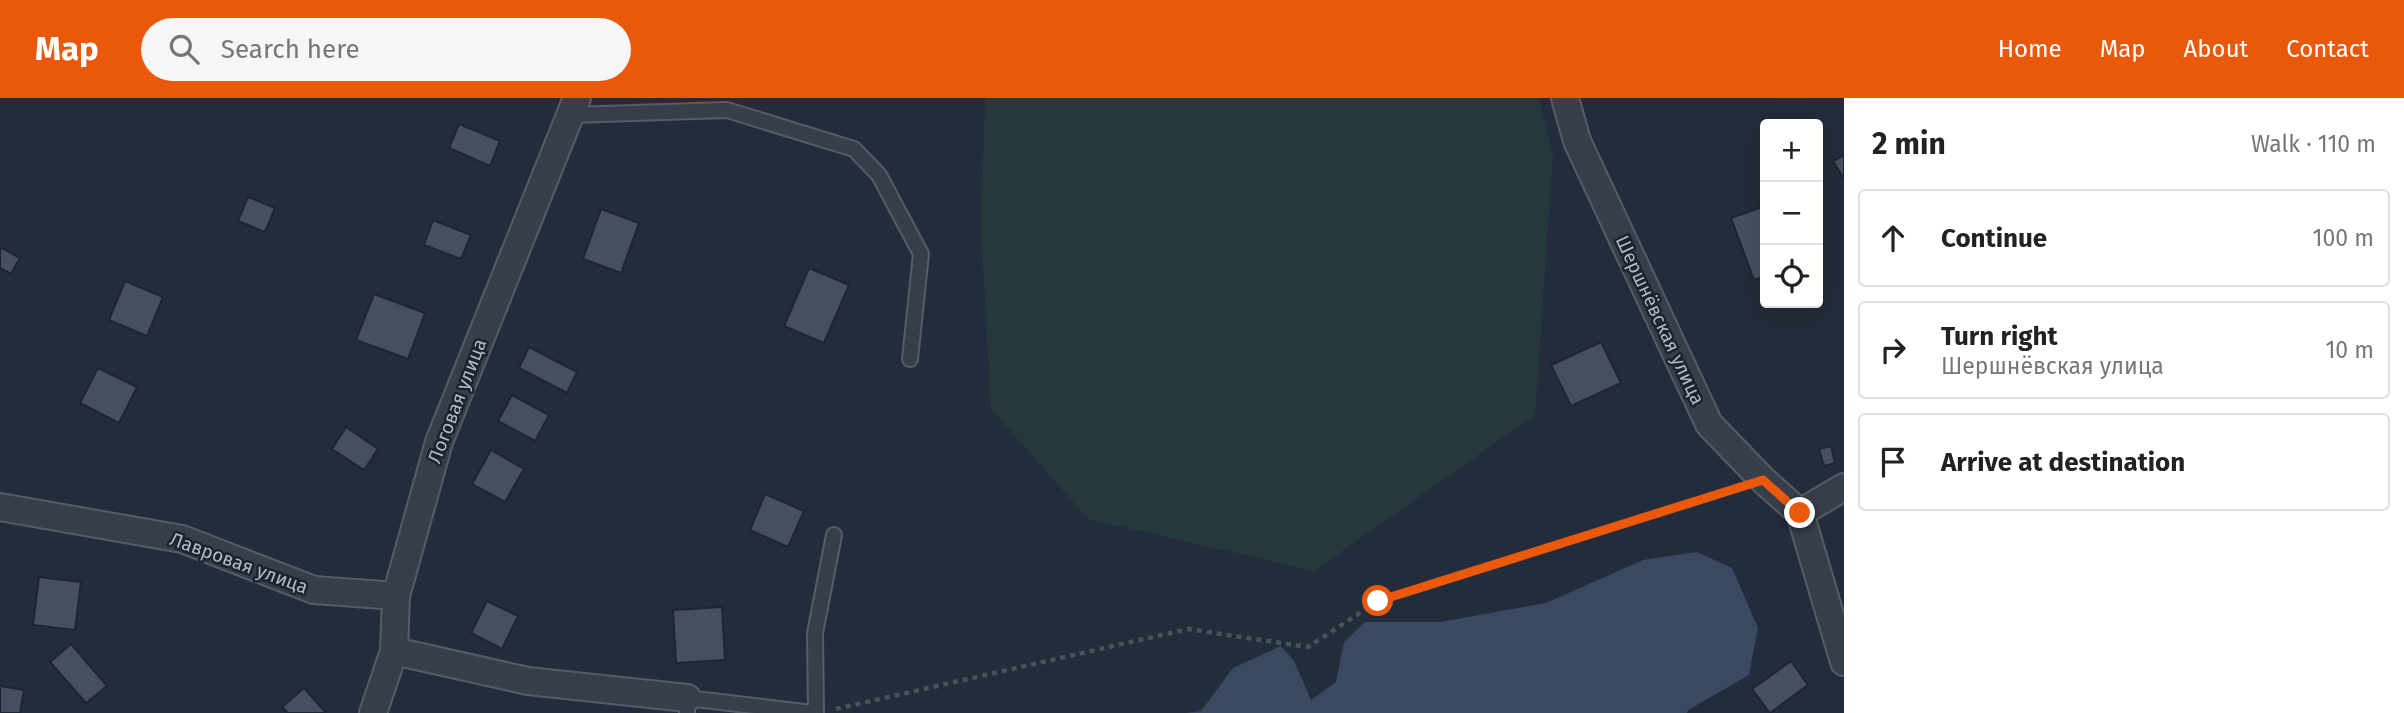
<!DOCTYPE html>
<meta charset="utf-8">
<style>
:root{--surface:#fff;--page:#f6f6f6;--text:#222;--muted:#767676;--line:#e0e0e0;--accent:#ea580c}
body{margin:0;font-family:"Fira Sans",sans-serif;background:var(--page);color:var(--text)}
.controls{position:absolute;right:21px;top:21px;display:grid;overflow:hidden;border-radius:7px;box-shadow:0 7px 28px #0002}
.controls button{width:63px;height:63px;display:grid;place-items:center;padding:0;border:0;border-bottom:2px solid var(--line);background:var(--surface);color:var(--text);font:35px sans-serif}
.stop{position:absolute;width:21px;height:21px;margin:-16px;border:5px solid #ea580c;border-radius:50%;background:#fff}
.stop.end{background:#ea580c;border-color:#fff;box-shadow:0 2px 7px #0008}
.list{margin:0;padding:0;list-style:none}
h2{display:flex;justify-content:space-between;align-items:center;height:91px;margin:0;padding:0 28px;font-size:30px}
h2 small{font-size:23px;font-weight:400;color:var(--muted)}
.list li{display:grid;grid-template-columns:46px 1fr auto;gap:21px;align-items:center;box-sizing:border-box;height:98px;margin:0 14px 14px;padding:0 14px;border:2px solid var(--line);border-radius:7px}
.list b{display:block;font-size:26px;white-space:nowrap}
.list p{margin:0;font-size:23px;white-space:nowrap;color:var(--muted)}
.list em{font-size:23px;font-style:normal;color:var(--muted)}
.icon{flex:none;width:38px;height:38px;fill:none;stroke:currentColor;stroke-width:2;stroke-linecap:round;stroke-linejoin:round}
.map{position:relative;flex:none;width:1844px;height:615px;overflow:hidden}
header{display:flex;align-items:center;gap:42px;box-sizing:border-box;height:98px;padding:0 35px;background:var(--accent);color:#fff}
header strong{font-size:33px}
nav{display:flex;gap:38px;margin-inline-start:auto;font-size:24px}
.search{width:490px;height:63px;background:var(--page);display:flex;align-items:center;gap:18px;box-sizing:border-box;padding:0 24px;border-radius:38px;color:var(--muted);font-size:26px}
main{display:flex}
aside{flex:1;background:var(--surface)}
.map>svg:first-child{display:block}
.green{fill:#25383b}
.water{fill:#394962}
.building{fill:#454f5e;stroke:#1e2531;stroke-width:2}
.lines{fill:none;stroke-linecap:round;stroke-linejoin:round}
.lane-casing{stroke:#555c68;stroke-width:18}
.street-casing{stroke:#555c68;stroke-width:30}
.path{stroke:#435558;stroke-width:4.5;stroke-dasharray:5 5;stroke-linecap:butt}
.lane{stroke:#373e4a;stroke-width:14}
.street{stroke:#373e4a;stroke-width:26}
.route{stroke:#ea580c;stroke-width:9}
.labels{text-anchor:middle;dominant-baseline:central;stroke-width:5;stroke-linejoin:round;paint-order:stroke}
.street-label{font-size:19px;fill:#b2b9c6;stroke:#1c232f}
</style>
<header>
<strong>Map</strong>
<div class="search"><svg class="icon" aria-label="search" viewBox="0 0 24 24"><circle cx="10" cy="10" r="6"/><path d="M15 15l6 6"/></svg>Search here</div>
<nav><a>Home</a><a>Map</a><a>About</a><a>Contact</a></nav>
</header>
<main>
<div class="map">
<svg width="1844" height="615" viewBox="0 0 1844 615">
<rect width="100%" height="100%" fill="#232c3a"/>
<!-- green -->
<polygon class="green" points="985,0 1539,0 1553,58 1535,317 1314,473 1088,421 991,311 981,131"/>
<!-- water -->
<polygon class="water" points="1697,454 1732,470 1758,530 1749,577 1688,612 1687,615 1186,615 1201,613 1233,570 1281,548 1294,563 1311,602 1336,584 1344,544 1365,524 1440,524 1546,505 1643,462"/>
<!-- building -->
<g class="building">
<polygon points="459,26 500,43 490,68 449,50"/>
<polygon points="1844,57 1844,81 1833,63"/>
<polygon points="248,99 275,110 265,134 238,123"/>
<polygon points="1765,108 1765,178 1754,182 1731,120"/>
<polygon points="601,111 639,125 621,175 583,161"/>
<polygon points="433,122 471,137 461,161 424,147"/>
<polygon points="0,149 20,160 11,176 0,170"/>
<polygon points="809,170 849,187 824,245 784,228"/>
<polygon points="125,183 163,199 147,238 109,222"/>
<polygon points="374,196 425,215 408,261 356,242"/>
<polygon points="1601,244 1621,285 1571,308 1551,267"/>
<polygon points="529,249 577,274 567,295 519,270"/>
<polygon points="98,270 137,289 119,325 80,305"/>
<polygon points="512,297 549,317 535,343 498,323"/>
<polygon points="346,329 378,351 364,372 332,351"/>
<polygon points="1831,348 1835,365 1824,368 1819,351"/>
<polygon points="491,352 524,371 505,404 472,386"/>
<polygon points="765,396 804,413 788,449 750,432"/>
<polygon points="39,479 81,484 75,532 33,527"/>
<polygon points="487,503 518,518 502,551 471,535"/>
<polygon points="722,509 725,562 676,565 673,512"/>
<polygon points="71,546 107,588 86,605 50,564"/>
<polygon points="1791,563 1808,587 1770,615 1752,591"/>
<polygon points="0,588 24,592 20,615 0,615"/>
<polygon points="304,590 326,615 288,615 282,609"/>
</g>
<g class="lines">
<!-- lane casing -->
<g class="lane-casing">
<g id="lane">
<polyline points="571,17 727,12 854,51 879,77 921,156 910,261"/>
<polyline points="687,615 687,600 813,615"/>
<polyline points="816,615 815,535 834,437"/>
</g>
</g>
<!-- street casing -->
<g class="street-casing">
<g id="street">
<polyline points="1565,0 1577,43 1709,326 1763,382 1800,415 1844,564"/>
<polyline points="0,409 182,441 314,492 396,498"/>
<polyline points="1800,415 1844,389"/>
<polyline points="394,553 528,583 687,600"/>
<polyline points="373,615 394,553 396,498 439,344 577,0"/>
</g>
</g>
<!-- path -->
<polyline class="path" points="836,611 1188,531 1308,549 1378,503 1735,391"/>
<!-- lane -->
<use href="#lane" class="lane"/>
<!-- street -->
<use href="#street" class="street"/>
</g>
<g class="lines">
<!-- route -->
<polyline class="route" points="1378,503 1763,382 1800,415"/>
</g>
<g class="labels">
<!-- street labels -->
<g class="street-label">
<text transform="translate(1660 222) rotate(65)">Шершнёвская улица</text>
<text transform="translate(457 303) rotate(-69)">Логовая улица</text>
<text transform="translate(239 465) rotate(20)">Лавровая улица</text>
</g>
</g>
</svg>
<div class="controls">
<button>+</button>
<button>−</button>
<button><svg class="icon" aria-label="locate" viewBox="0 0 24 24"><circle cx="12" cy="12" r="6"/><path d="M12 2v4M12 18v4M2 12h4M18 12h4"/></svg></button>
</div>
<div class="stop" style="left:1378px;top:503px"></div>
<div class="stop end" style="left:1800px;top:415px"></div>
</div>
<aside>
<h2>2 min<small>Walk · 110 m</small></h2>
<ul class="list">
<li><svg class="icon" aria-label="ahead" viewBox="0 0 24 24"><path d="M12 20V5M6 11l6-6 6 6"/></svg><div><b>Continue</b></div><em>100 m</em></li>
<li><svg class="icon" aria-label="right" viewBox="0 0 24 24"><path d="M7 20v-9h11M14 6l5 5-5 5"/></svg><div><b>Turn right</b><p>Шершнёвская улица</p></div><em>10 m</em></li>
<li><svg class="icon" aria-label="arrive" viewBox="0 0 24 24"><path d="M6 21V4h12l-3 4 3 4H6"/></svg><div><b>Arrive at destination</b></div></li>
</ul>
</aside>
</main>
